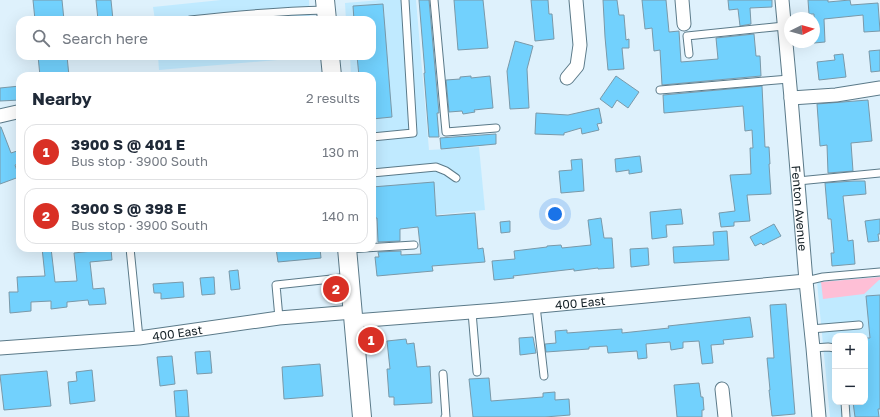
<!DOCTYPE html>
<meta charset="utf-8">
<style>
:root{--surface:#fff;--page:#f6f6f7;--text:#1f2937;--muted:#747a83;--line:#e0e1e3;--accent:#d93025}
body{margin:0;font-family:"Golos Text",sans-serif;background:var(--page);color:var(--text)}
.controls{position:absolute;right:12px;bottom:12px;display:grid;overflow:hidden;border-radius:8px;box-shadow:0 4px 16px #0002}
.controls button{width:36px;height:36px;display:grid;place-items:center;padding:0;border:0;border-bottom:1px solid var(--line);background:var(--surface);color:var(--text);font:20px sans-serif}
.compass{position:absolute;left:784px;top:12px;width:36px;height:36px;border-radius:50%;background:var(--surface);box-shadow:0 4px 16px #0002;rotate:85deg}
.you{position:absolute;left:555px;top:214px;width:14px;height:14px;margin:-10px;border:3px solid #fff;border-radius:50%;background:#1a73e8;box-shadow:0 0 0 6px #1a73e833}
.badge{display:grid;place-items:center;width:26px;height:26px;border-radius:50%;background:var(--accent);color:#fff;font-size:13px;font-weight:700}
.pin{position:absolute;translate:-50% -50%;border:2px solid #fff;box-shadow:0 1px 4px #0006}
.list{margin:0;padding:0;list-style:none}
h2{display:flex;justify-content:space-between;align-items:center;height:52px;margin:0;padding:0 16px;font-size:17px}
h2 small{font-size:13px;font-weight:400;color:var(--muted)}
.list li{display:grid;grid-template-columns:26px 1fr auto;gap:12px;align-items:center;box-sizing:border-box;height:56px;margin:0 8px 8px;padding:0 8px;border:1px solid var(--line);border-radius:12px}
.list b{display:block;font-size:15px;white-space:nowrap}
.list p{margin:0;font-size:13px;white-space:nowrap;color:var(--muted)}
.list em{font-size:13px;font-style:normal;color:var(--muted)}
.icon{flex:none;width:22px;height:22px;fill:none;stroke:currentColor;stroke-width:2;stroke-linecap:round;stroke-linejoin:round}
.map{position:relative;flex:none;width:880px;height:417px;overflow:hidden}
.search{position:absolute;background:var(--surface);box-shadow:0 4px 16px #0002;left:16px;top:16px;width:360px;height:44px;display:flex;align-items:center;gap:10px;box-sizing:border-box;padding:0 14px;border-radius:12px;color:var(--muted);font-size:15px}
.panel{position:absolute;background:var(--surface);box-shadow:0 4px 16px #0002;left:16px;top:72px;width:360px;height:180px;border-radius:12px}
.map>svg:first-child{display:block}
.built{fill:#c0eaff;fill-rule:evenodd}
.green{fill:#febfd6}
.building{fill:#72d1fd;stroke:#7a99a9}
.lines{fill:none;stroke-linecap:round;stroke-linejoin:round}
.lane-casing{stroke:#5b7a89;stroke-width:9}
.street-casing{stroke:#5b7a89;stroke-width:15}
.secondary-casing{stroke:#5b7a89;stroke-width:20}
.lane{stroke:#fff;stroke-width:7}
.street{stroke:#fff;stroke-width:13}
.secondary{stroke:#fff;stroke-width:18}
.labels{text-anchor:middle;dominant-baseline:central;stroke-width:4;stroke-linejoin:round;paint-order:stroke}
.street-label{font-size:12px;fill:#142026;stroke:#fbfbfb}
</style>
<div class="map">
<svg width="880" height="417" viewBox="0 0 880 417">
<rect width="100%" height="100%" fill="#def1fc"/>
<!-- built -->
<g class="built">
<polygon points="221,0 309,0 310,20 155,20 153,7"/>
<polygon points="381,0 416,0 429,150 479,147 485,210 372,221 372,76 351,76 350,56 372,56 372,20 346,20 345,3"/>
<polygon points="158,56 313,56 313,57 159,70"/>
<path d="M 880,277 L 880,417 L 830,417 L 817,282 ZM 835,336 L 865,336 L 865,402 L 835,402 Z"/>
</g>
<!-- green -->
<polygon class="green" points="880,277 880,280 879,280 864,294 823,299 821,282"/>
<!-- building -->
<g class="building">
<polygon points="33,0 62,0 64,20 35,20"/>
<polygon points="96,0 111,0 113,20 98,20"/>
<polygon points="419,0 429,0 439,113 437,113 439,137 429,137 424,73 425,73"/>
<polygon points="454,0 483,0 488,48 458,50"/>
<polygon points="531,0 548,0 549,14 552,14 554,39 535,41"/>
<polygon points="603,0 617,0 619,15 624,15 626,40 629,39 629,48 622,48 624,69 608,70 605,37"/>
<polygon points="642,0 666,0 669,32 679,31 681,62 718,59 716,38 754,34 756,56 760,56 761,76 662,85 660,50 654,51 652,28 645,29"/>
<polygon points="728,0 772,0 772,7 750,8 751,24 740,26 738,9 729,10"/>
<polygon points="808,0 828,0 828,2 850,0 851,5 878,3 880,31 864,32 863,15 824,19 825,42 814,43 814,14 809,14"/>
<polygon points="383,4 392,117 372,119 372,76 359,76 357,56 372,56 372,20 354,20 353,6"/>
<polygon points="515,41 533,46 527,69 529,108 510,109 507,71"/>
<polygon points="880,50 880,71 871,72 869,51"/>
<polygon points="843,54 846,77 819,80 817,62 835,60 834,55"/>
<polygon points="38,56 67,56 69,76 40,76"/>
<polygon points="471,76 471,78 490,76 493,108 474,110 475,112 463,114 462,111 449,112 446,80 460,79 460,77"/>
<polygon points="616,76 639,92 628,108 617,100 612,108 600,99"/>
<polygon points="20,86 20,100 0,101 0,88"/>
<polygon points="762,86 765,147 769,147 770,164 769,164 771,194 747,195 750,221 734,222 734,226 721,227 719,213 735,211 730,175 751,174 750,148 753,148 752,130 745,131 743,106 664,113 663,95"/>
<polygon points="868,100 872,141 851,143 853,171 828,173 827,145 820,146 817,104"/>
<polygon points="599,108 602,123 597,124 599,130 582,134 581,128 564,133 564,135 535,134 536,113 568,115"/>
<polygon points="0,127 1,127 11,153 17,151 20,160 20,163 15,165 19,177 0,184"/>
<polygon points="496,134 496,144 441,149 440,138"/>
<polygon points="640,156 642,172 629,174 629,170 616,172 615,159"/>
<polygon points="582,159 584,191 561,193 559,171 572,170 571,160"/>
<polygon points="854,181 865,181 866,194 843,196 848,241 853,240 855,264 832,266 831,253 834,253 833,242 831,219 828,219 825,183"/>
<polygon points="434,182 436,216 475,213 478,249 483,248 485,262 432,266 433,271 377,276 375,257 379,257 378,252 401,251 401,255 421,254 418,227 400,229 400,241 378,242 377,218 375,218 372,187"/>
<polygon points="681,209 683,224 666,225 667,237 652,239 650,212"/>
<polygon points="601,218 604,238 612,238 614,268 598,269 598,268 574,271 574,269 539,273 513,276 514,278 494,280 492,261 515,259 514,251 547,247 547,246 561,245 562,248 591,245 588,220"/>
<polygon points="880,219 880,234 878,234 879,241 868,242 865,221"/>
<polygon points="510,221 510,232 501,233 500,222"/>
<polygon points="774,224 781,236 763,245 761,243 755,246 750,237"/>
<polygon points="727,231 729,260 674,263 673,247 714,245 713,232"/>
<polygon points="42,248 51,248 55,282 77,281 74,253 111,249 112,260 90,262 93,289 104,288 106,304 89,305 88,300 67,302 67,307 51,309 51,301 31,302 31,311 10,313 9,292 18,292 17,277 45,276"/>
<polygon points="276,248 320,248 321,258 278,262"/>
<polygon points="648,248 649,265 631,267 630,249"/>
<polygon points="238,270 240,289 231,290 229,271"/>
<polygon points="214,277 215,294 202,295 200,278"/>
<polygon points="183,282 184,297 161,299 161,293 154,293 153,284"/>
<polygon points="880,295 880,409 878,409 879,417 855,417 853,402 865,402 865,338 870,338 866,296"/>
<polygon points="786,304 795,414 772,416 769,390 770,390 767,358 774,358 770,305"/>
<polygon points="750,317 753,337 723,340 724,344 711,345 713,363 702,364 699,341 683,342 683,348 671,350 670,342 646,344 647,358 638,359 637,351 608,353 607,346 589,347 589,349 546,352 545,344 556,343 555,331 567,330 567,333 622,329 622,333 669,328 668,326"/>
<polygon points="533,337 536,353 520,355 519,338"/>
<polygon points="406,339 407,344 414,343 417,367 430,366 432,403 394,405 394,397 389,397 387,369 390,369 387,341"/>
<polygon points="210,351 212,373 197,374 195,352"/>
<polygon points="172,356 175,384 160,386 157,357"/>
<polygon points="320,364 323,396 284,399 282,367"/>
<polygon points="92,370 95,401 70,404 68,382 77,381 76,372"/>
<polygon points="47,371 51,406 4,410 0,375"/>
<polygon points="489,378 491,401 543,397 543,393 555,392 555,400 569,399 570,415 545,417 473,417 469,379"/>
<polygon points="699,383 701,397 703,397 704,410 702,410 702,417 677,417 674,385"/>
<polygon points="187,390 189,417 176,417 174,391"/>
</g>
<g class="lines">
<!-- lane casing -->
<g class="lane-casing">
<g id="lane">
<polyline points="434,0 446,132 496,128"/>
<path d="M 190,20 C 235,15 280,11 326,10"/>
<polyline points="689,54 687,36 784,26"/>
<polyline points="660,90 789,79"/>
<polyline points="372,137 413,133 405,0"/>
<polyline points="372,173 436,167 446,171 456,178"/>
<polyline points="798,181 880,173"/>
<polyline points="130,248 139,338"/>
<polyline points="348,249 414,245"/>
<polyline points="806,281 823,277 880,272"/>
<polyline points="536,306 544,376"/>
<polyline points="472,312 477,372"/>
<polyline points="279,318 276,285 350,277"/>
<polyline points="811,329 859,325"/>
<polyline points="813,348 828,347 835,348"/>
<polyline points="443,374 446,417 445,417"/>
<polyline points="845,402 846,417"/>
</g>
</g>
<!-- street casing -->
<g class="street-casing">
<g id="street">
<polyline points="682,0 684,24"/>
<path id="s1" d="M 782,0 L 791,98 L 806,281 L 813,348 L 819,417"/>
<polyline points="567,78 577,66 580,45 576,0"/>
<polyline points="791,98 836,95 880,88"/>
<polyline points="0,116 17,112"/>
<path id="s2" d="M 354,321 L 497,310 L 806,281"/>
<path id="s3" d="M 0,348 L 139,338 L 279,318 L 353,312"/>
<polyline points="722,389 725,417"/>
</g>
</g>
<!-- secondary casing -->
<g class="secondary-casing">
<g id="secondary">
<polyline points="325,0 327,20"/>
<polyline points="330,56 332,76"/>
<polyline points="347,248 362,417"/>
</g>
</g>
<!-- lane -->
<use href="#lane" class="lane"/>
<!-- street -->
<use href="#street" class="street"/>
<!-- secondary -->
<use href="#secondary" class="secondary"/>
</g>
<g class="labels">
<!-- street labels -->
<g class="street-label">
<text stroke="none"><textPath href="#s1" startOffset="209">Fenton Avenue</textPath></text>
<text stroke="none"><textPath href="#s2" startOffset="227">400 East</textPath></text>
<text stroke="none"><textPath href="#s3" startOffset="178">400 East</textPath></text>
</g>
</g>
</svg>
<div class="controls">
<button>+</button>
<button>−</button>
</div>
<svg class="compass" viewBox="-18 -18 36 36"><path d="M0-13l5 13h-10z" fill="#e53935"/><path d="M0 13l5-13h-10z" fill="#747a83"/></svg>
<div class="you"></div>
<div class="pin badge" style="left:371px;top:340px">1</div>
<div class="pin badge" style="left:336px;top:289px">2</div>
<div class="search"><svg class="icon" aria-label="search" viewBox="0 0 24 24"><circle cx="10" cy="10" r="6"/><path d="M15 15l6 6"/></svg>Search here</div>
<section class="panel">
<h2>Nearby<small>2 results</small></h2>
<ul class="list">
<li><span class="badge">1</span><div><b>3900 S @ 401 E</b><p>Bus stop · 3900 South</p></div><em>130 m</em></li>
<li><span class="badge">2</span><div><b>3900 S @ 398 E</b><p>Bus stop · 3900 South</p></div><em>140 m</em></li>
</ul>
</section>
</div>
